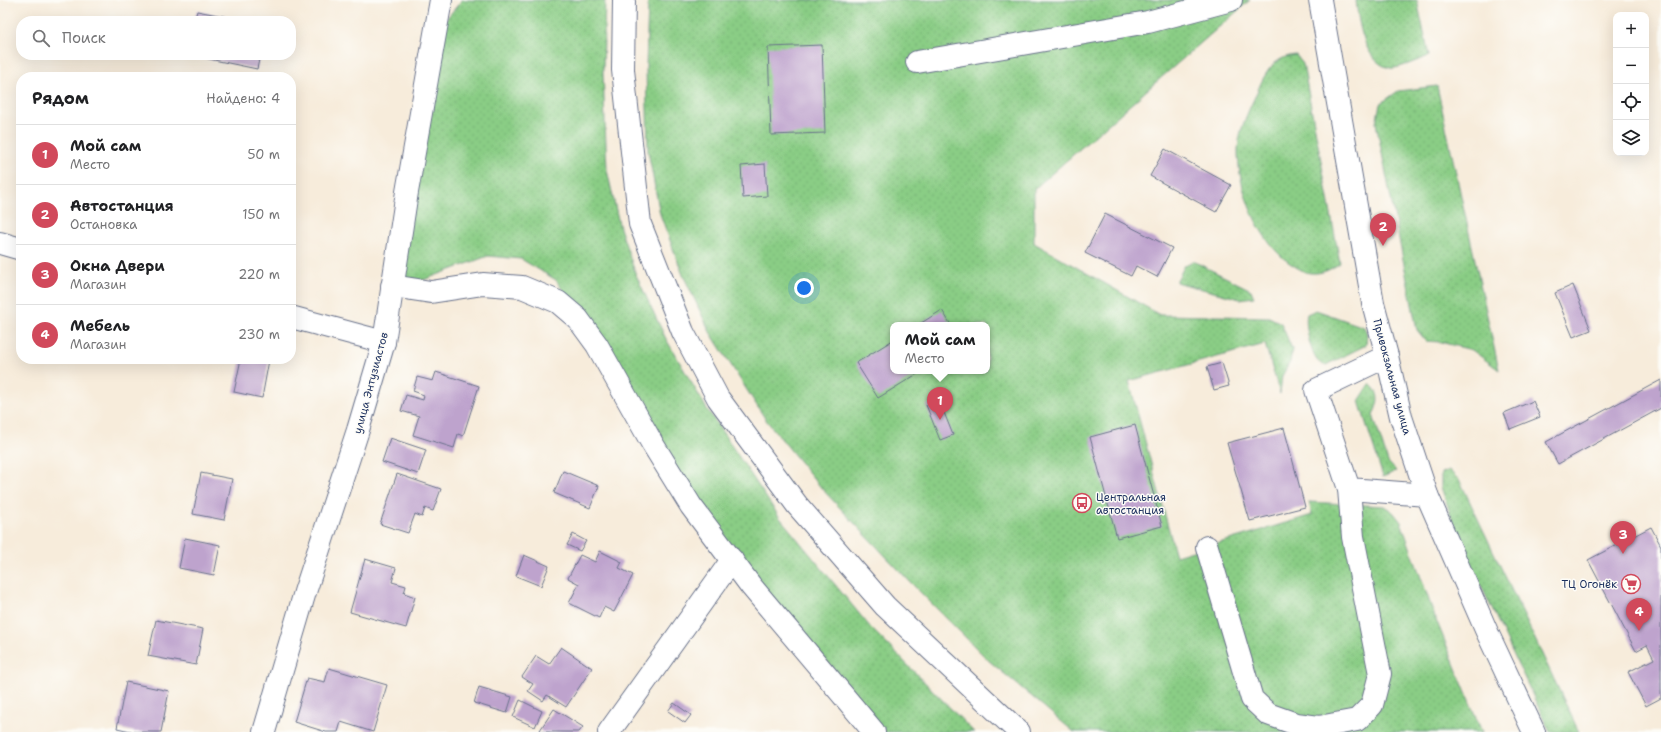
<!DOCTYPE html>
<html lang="ru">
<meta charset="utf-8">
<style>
:root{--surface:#fff;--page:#f2f2f2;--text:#202124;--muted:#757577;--line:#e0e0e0;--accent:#d1495b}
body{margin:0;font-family:"Shantell Sans",sans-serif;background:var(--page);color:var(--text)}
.controls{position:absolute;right:12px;top:12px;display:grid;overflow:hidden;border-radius:8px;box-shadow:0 4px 16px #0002}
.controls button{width:36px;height:36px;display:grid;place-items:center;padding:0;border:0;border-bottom:1px solid var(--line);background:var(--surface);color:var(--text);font:20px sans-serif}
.you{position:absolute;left:804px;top:288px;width:14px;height:14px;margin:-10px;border:3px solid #fff;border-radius:50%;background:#1a73e8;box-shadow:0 0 0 6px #1a73e833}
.badge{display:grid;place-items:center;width:26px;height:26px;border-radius:50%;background:var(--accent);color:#fff;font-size:13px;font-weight:700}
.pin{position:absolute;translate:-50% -33px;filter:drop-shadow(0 1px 2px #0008)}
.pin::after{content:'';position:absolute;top:21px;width:14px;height:12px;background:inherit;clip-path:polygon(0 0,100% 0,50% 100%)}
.popup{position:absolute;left:890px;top:322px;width:100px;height:52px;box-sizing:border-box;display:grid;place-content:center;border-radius:8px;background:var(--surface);filter:drop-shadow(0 1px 3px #0005);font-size:13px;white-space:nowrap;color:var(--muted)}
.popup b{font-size:15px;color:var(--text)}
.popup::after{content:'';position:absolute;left:50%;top:100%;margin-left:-8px;border:8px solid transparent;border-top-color:var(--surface)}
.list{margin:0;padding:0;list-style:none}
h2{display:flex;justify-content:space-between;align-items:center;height:52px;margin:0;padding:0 16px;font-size:17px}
h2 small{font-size:13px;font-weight:400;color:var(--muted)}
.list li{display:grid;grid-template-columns:26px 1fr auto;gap:12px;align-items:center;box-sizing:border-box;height:60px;padding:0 16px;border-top:1px solid var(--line)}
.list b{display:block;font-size:15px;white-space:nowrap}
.list p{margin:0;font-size:13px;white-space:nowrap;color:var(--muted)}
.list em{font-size:13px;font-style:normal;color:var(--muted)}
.icon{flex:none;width:22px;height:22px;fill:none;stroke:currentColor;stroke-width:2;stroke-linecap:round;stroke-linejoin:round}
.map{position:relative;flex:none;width:1661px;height:732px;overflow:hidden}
.search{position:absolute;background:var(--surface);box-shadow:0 4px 16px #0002;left:16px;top:16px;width:280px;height:44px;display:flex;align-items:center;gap:10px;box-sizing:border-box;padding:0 14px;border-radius:16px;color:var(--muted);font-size:15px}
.panel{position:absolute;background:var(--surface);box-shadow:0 4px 16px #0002;left:16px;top:72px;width:280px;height:292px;border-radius:16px}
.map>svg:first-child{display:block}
.grass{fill:url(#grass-dots);stroke:#527e72;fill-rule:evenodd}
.building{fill:#bea3cd}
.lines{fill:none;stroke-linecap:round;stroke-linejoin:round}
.minor-casing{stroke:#68718a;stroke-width:24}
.major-casing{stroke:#68718a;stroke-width:24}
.minor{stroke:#fff;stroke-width:22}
.major{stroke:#fff;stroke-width:22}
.labels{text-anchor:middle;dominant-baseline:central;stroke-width:3;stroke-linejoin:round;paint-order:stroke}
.street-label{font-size:11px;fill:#1b2f5e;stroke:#fdfcf7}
.poi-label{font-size:11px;fill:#1b2f5e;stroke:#fdfcf7;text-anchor:start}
</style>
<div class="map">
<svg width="1661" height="732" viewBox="0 0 1661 732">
<defs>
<pattern id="grass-dots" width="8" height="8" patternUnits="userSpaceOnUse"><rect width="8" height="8" fill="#8acd85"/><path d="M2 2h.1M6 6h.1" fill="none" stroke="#76b075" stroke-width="1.8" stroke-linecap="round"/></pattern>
</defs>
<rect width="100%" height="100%" fill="#fdfcf7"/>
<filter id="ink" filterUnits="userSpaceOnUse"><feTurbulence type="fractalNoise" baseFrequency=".025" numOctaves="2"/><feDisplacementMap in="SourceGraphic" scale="8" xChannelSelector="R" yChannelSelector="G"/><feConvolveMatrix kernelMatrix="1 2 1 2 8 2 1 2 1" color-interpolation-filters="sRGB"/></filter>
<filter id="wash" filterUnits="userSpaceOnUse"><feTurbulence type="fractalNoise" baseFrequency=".012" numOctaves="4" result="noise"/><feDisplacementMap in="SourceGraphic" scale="16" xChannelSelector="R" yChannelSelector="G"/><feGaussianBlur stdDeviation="0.9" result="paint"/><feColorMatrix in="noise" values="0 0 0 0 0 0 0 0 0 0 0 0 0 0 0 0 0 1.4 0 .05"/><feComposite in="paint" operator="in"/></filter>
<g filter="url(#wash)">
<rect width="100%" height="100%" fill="#f7ecdb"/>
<!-- grass -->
<g class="grass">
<polygon points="462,0 605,0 603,72 607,170 620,228 636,275 666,339 707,409 780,518 871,628 974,732 880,732 693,507 588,327 556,280 521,259 488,256 383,295 446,19"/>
<path d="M 648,0 L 1250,0 L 1034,189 L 1034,243 L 1160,315 L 1269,317 L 1281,323 L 1292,349 L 1290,362 L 1282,376 L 1280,394 L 1265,344 L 1129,381 L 1176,556 L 1312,515 L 1309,502 L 1384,506 L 1393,512 L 1401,522 L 1435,617 L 1482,732 L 1074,732 L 988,660 L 913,585 L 823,490 L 766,420 L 710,332 L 683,275 L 660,214 L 648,151 L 646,68 ZM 893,325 L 987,325 L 987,371 L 893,371 Z"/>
<path d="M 1356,0 L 1417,0 L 1429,56 C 1420,59 1397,70 1390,68 C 1364,63 1358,21 1356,0 Z"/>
<path d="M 1296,55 L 1303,64 L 1340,263 C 1330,270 1322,274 1310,273 C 1305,273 1300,269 1296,267 C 1260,247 1237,189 1238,149 C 1239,129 1249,110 1257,92 C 1265,73 1273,57 1296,55 Z"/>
<polygon points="1437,86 1499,370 1472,350 1440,342 1426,341 1417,330 1376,123 1380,104 1398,91"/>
<polygon points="1193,261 1251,290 1254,297 1240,299 1176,282 1185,265"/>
<path d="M 1316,310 L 1364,327 L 1367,333 L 1366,345 L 1326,365 C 1324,365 1321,365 1320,363 C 1311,358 1304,323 1307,314 Z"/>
<path d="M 1370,384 C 1381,394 1379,402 1373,415 L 1388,462 L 1396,471 L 1383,477 L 1359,401 Z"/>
<polygon points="1449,470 1460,481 1579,732 1550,732 1459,539 1441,487 1441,473"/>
</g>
<g id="blocks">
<!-- building -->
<g class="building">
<polygon points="197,11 244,20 244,21 194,21"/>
<polygon points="822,45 825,133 771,135 768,47"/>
<polygon points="190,55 260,55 257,69"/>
<polygon points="1165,149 1231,185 1216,212 1150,176"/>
<polygon points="765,164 767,196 743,198 741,166"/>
<polygon points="1105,214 1172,248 1157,277 1136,266 1131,276 1085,253"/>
<polygon points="1573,285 1591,330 1573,337 1555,293"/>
<polygon points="942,310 951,325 918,325"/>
<polygon points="893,340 893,371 922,371 878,398 856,363"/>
<polygon points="241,359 269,360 262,398 234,392"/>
<polygon points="1222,363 1229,386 1214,390 1207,367"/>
<polygon points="436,372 479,386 463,436 458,434 454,448 413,435 419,416 401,411 406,395 423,400 424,395 413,391 417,377 433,381"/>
<polygon points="1661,380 1661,408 1558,464 1546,442"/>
<polygon points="939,400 953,435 940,440 926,405"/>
<polygon points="1533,401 1540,417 1510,429 1504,413"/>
<polygon points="1135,425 1162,526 1117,538 1090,437"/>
<polygon points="1284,428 1305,507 1250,521 1227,443"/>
<polygon points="390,438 426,450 418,474 382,462"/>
<polygon points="563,471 599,486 590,508 554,493"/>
<polygon points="201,473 232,479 224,520 193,514"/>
<polygon points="397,474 441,489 433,511 425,508 422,517 415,514 408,533 380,524"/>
<polygon points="1651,527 1661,546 1661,698 1646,706 1628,672 1654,659 1647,645 1636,651 1588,560"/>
<polygon points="573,534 586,541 580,551 567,545"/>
<polygon points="185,538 220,545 214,575 179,568"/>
<polygon points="600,551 622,562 619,568 633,575 614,612 604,607 599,618 569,603 579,584 568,578 580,555 595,562"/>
<polygon points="524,555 549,566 541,586 516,576"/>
<polygon points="365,559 396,568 392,582 406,586 404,593 415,597 406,628 350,612"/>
<polygon points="156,620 203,629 196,665 148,656"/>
<polygon points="561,647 592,668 566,707 547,695 543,701 528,691 533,684 522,677 536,656 549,664"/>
<polygon points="329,668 387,685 373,732 341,722 338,732 326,732 294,722 307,678 325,682"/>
<polygon points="126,682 169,691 161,732 135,732 117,728"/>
<polygon points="479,687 512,697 507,713 474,703"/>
<polygon points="520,700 542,711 535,727 513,717"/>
<polygon points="674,703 691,715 685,723 668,711"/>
<polygon points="554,709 583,727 579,732 542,732 540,730"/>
</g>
</g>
</g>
<g filter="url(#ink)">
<use href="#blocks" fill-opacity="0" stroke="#68718a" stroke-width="1"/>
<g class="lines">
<!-- minor casing -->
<g class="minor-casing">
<g id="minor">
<polyline points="1320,0 1373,303 1387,356 1401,417 1427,495 1487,632 1534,732"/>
<polyline points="917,62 1148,22 1231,0"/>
<polyline points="0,243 21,249"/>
<polyline points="392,286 431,292 483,284 522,287 558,302 578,319 597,345 652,443 691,506 751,586 874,732"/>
<polyline points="291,317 384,342"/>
<polyline points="1387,356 1316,390 1349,489 1427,495"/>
<polyline points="1207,547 1252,699 1268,714 1296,724 1319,727 1357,720 1372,705 1380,674 1353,537 1349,489"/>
<polyline points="264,732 305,592 358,430 384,342 407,192 441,0"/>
<polyline points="609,732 732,560"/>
</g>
</g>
<!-- major casing -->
<g class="major-casing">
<polyline id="major" points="624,0 623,70 640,224 683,332 718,398 797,505 885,606 1019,732"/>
</g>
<!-- minor -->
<use href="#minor" class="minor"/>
<!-- major -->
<use href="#major" class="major"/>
</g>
</g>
<!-- icons -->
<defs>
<g id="bus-ring" transform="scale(1)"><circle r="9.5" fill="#fdfcf7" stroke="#d1495b" stroke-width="1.5"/><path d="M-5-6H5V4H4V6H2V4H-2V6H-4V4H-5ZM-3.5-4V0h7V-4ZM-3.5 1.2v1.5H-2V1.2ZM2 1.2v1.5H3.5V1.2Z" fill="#d1495b"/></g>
<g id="supermarket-ring" transform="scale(1)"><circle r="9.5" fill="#fdfcf7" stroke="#d1495b" stroke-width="1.5"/><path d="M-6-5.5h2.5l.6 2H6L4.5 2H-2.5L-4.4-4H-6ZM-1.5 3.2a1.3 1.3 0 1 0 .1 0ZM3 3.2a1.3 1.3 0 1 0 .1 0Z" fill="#d1495b"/></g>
</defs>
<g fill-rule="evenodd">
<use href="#bus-ring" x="1082" y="503"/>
<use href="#supermarket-ring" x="1631" y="584"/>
</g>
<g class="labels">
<!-- street labels -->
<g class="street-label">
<text transform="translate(1392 377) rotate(75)">Привокзальная улица</text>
<text transform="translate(371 383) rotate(-75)">улица Энтузиастов</text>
</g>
<!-- poi labels -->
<g class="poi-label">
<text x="1096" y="497">Центральная<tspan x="1096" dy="13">автостанция</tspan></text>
<text x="1617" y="584" text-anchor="end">ТЦ Огонёк</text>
</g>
</g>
</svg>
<div class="controls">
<button>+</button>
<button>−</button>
<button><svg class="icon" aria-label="locate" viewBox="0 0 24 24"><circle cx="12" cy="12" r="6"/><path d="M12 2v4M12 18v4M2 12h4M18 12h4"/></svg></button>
<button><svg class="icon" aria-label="layers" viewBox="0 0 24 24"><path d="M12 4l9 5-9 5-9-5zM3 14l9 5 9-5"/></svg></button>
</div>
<div class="you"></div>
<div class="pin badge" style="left:940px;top:420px">1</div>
<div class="popup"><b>Мой сам</b>Место</div>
<div class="pin badge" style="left:1383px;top:246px">2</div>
<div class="pin badge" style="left:1623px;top:554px">3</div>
<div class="pin badge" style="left:1639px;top:631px">4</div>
<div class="search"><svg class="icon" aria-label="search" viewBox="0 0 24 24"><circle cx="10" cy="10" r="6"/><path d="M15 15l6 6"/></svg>Поиск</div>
<section class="panel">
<h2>Рядом<small>Найдено: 4</small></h2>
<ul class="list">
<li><span class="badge">1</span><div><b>Мой сам</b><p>Место</p></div><em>50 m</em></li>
<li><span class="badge">2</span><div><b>Автостанция</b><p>Остановка</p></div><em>150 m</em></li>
<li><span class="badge">3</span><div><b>Окна Двери</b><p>Магазин</p></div><em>220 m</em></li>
<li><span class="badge">4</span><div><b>Мебель</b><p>Магазин</p></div><em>230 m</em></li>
</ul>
</section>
</div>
